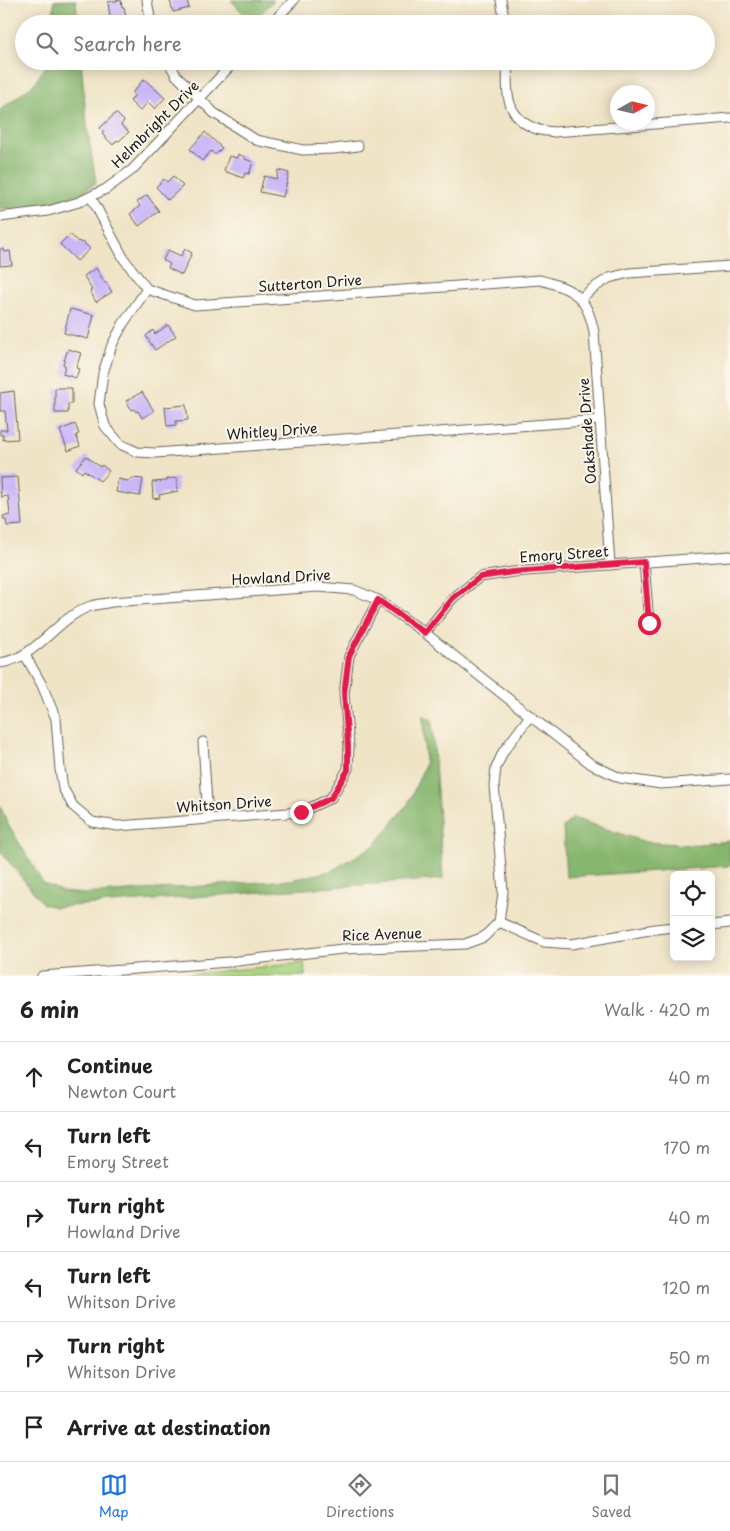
<!DOCTYPE html>
<meta charset="utf-8">
<style>
:root{--surface:#fff;--page:#f2f2f2;--text:#222;--muted:#767676;--line:#e0e0e0;--accent:#1a73e8}
body{margin:0;font-family:"Playpen Sans",sans-serif;background:var(--page);color:var(--text)}
.controls{position:absolute;right:15px;bottom:15px;display:grid;overflow:hidden;border-radius:8px;box-shadow:0 2px 12px #0003}
.controls button{width:45px;height:45px;display:grid;place-items:center;padding:0;border:0;border-bottom:1px solid var(--line);background:var(--surface);color:var(--text);font:25px sans-serif}
.compass{position:absolute;left:610px;top:85px;width:45px;height:45px;border-radius:50%;background:var(--surface);box-shadow:0 2px 12px #0003;rotate:82deg}
.stop{position:absolute;width:15px;height:15px;margin:-11px;border:4px solid #e11d48;border-radius:50%;background:#fff}
.stop.end{background:#e11d48;border-color:#fff;box-shadow:0 1px 5px #0008}
.list{margin:0;padding:0;list-style:none}
h2{display:flex;justify-content:space-between;align-items:center;height:65px;margin:0;padding:0 20px;font-size:21px}
h2 small{font-size:16px;font-weight:400;color:var(--muted)}
.list li{display:grid;grid-template-columns:32px 1fr auto;gap:15px;align-items:center;box-sizing:border-box;height:70px;padding:0 20px;border-top:1px solid var(--line)}
.list b{display:block;font-size:19px;white-space:nowrap}
.list p{margin:0;font-size:16px;white-space:nowrap;color:var(--muted)}
.list em{font-size:16px;font-style:normal;color:var(--muted)}
.icon{flex:none;width:28px;height:28px;fill:none;stroke:currentColor;stroke-width:2;stroke-linecap:round;stroke-linejoin:round}
.map{position:relative;flex:none;width:730px;height:976px;overflow:hidden}
.search{position:absolute;background:var(--surface);box-shadow:0 2px 12px #0003;left:15px;right:15px;top:15px;height:55px;display:flex;align-items:center;gap:12px;box-sizing:border-box;padding:0 18px;border-radius:28px;color:var(--muted);font-size:19px}
.sheet{height:485px;background:var(--surface)}
nav{display:flex;justify-content:space-around;align-items:center;box-sizing:border-box;height:70px;border-top:1px solid var(--line);background:var(--surface);font-size:14px;color:var(--muted)}
nav a{display:grid;justify-items:center;gap:2px}
nav .on{color:var(--accent)}
.map>svg:first-child{display:block}
.green{fill:#aad47f;stroke:#63784e}
.forest{fill:#87b66e;stroke:#526945}
.building{fill:#cab7f8}
.lines{fill:none;stroke-linecap:round;stroke-linejoin:round}
.minor-casing{stroke:#666258;stroke-width:11}
.minor{stroke:#fff;stroke-width:9}
.route{stroke:#e11d48;stroke-width:6}
.labels{text-anchor:middle;dominant-baseline:central;stroke-width:4;stroke-linejoin:round;paint-order:stroke}
.street-label{font-size:14px;fill:#1c1c1c;stroke:#fbf7ec}
</style>
<div class="map">
<svg width="730" height="976" viewBox="0 0 730 976">
<rect width="100%" height="100%" fill="#fbf7ec"/>
<filter id="ink" filterUnits="userSpaceOnUse"><feTurbulence type="fractalNoise" baseFrequency=".02" numOctaves="2"/><feDisplacementMap in="SourceGraphic" scale="10" xChannelSelector="R" yChannelSelector="G"/><feConvolveMatrix kernelMatrix="1 2 1 2 8 2 1 2 1" color-interpolation-filters="sRGB"/></filter>
<filter id="wash" filterUnits="userSpaceOnUse"><feTurbulence type="fractalNoise" baseFrequency=".0096" numOctaves="4" result="noise"/><feDisplacementMap in="SourceGraphic" scale="20" xChannelSelector="R" yChannelSelector="G"/><feGaussianBlur stdDeviation="1.12" result="paint"/><feColorMatrix in="noise" values="0 0 0 0 0 0 0 0 0 0 0 0 0 0 0 0 0 1.4 0 .05"/><feComposite in="paint" operator="in"/></filter>
<g filter="url(#wash)">
<rect width="100%" height="100%" fill="#f0e4c6"/>
<!-- green -->
<polygon class="green" points="304,963 305,976 170,976"/>
<!-- forest -->
<g class="forest">
<polygon points="76,0 78,24 53,24 54,1"/>
<polygon points="231,0 274,0 252,23"/>
<path d="M 49,61 L 81,61 L 87,126 L 96,183 C 70,203 32,207 0,209 L 0,110 L 34,84 Z"/>
<polygon points="423,715 432,720 443,879 55,907 43,904 0,851 0,806 8,824 43,883 63,892 84,894 291,880 331,871 375,845 408,804 425,765"/>
<polygon points="573,818 646,842 690,845 730,841 730,866 566,877 563,827"/>
</g>
<g id="blocks">
<!-- building -->
<g class="building">
<polygon points="121,0 122,7 124,7 127,22 111,24 108,2"/>
<polygon points="173,0 187,0 189,8 173,12 170,1"/>
<polygon points="144,79 165,98 155,109 148,102 140,111 130,101 134,96 133,92"/>
<polygon points="116,113 124,121 121,125 129,132 119,141 117,140 113,145 102,134 104,132 100,128"/>
<polygon points="205,132 222,148 215,155 211,151 202,161 190,149"/>
<polygon points="238,154 245,157 245,159 253,162 249,174 245,173 243,178 224,171 229,156 237,158"/>
<polygon points="278,170 289,173 283,197 260,192 264,176 277,179"/>
<polygon points="173,176 183,186 168,200 156,187 164,179 167,182"/>
<polygon points="147,195 159,211 139,226 130,214 140,206 137,202"/>
<polygon points="70,234 78,242 79,241 81,243 83,242 90,249 77,261 60,244"/>
<polygon points="0,249 4,249 4,252 10,251 12,265 0,266"/>
<polygon points="185,249 192,253 182,275 168,268 170,264 163,260 168,250 181,256"/>
<polygon points="96,268 105,283 106,282 112,292 96,302 90,291 92,290 84,276"/>
<polygon points="70,309 94,315 88,339 64,333"/>
<polygon points="168,325 176,336 155,350 146,336 153,330 155,334"/>
<polygon points="68,349 81,353 76,368 79,369 76,378 63,374 65,365 63,364"/>
<polygon points="55,388 72,388 72,404 68,404 68,413 55,413"/>
<polygon points="14,391 18,439 3,440 3,435 0,435 0,430 7,430 5,411 0,411 0,393"/>
<polygon points="142,392 154,411 142,418 138,411 136,412 134,409 132,410 126,401"/>
<polygon points="186,405 188,420 176,421 176,425 167,426 165,407"/>
<polygon points="75,424 79,434 76,435 80,446 68,451 60,430"/>
<polygon points="86,456 100,467 102,465 109,471 100,481 84,470 82,473 76,468"/>
<polygon points="18,477 22,525 7,526 6,520 4,520 3,516 10,515 8,496 1,497 0,478"/>
<polygon points="133,478 143,479 140,496 116,492 118,479 128,481"/>
<polygon points="177,478 178,491 159,495 160,498 153,499 152,482 167,481 167,479"/>
</g>
</g>
</g>
<g filter="url(#ink)">
<use href="#blocks" fill-opacity="0" stroke="#666258" stroke-width="1"/>
<g class="lines">
<!-- minor casing -->
<g class="minor-casing">
<g id="minor">
<polyline points="147,0 151,24"/>
<polyline points="501,0 505,24"/>
<polyline points="271,24 294,0"/>
<polyline points="168,61 176,75 214,113 256,140 303,150 334,149 358,146"/>
<path d="M 508,61 C 506,88 504,116 534,128 C 540,131 547,131 554,132 L 730,118"/>
<path d="M 91,197 L 124,259 L 147,289 L 195,305 L 540,280 C 574,289 587,296 594,332 L 610,565"/>
<polyline points="0,217 48,211 79,202 106,189 132,170 235,61"/>
<polyline points="147,289 123,324 112,345 103,373 99,404 105,426 120,444 137,452 155,453 600,420"/>
<polyline points="581,298 592,289 609,278 629,273 730,266"/>
<polyline points="644,562 649,623"/>
<polyline points="425,633 453,598 480,577 513,572 730,556"/>
<polyline points="25,655 42,685 56,719 60,769 63,788 73,806 92,822 118,826 301,812 331,798 348,769 349,745 344,694 349,656 378,600"/>
<path d="M 0,663 C 37,658 55,620 88,607 C 95,604 104,604 112,602 L 318,587 L 354,590 L 378,600 L 425,633 L 591,764 L 620,778 L 661,784 L 730,779"/>
<polyline points="203,742 208,819"/>
<polyline points="499,922 544,942 572,944 655,929 674,927"/>
<polyline points="711,925 730,923"/>
<polyline points="42,976 229,962 343,949 465,944 484,937 499,922 503,892 494,785 496,768 503,752 530,716"/>
</g>
</g>
<!-- minor -->
<use href="#minor" class="minor"/>
</g>
</g>
<g class="lines" filter="url(#ink)">
<!-- route -->
<polyline class="route" points="301,812 331,798 348,770 348,745 344,694 349,656 378,600 425,633 453,598 480,577 513,572 644,562 649,623"/>
</g>
<g class="labels">
<!-- street labels -->
<g class="street-label">
<text transform="translate(155 124) rotate(-45)">Helmbright Drive</text>
<text transform="translate(310 283) rotate(-4)">Sutterton Drive</text>
<text transform="translate(272 431) rotate(-4)">Whitley Drive</text>
<text transform="translate(587 431) rotate(-94)">Oakshade Drive</text>
<text transform="translate(564 554) rotate(-4)">Emory Street</text>
<text transform="translate(281 577) rotate(-3)">Howland Drive</text>
<text transform="translate(224 804) rotate(-4)">Whitson Drive</text>
<text transform="translate(382 934) rotate(-2)">Rice Avenue</text>
</g>
</g>
</svg>
<div class="controls">
<button><svg class="icon" aria-label="locate" viewBox="0 0 24 24"><circle cx="12" cy="12" r="6"/><path d="M12 2v4M12 18v4M2 12h4M18 12h4"/></svg></button>
<button><svg class="icon" aria-label="layers" viewBox="0 0 24 24"><path d="M12 4l9 5-9 5-9-5zM3 14l9 5 9-5"/></svg></button>
</div>
<svg class="compass" viewBox="-18 -18 36 36"><path d="M0-13l5 13h-10z" fill="#e53935"/><path d="M0 13l5-13h-10z" fill="#767676"/></svg>
<div class="stop" style="left:649px;top:623px"></div>
<div class="stop end" style="left:301px;top:812px"></div>
<div class="search"><svg class="icon" aria-label="search" viewBox="0 0 24 24"><circle cx="10" cy="10" r="6"/><path d="M15 15l6 6"/></svg>Search here</div>
</div>
<section class="sheet">
<h2>6 min<small>Walk · 420 m</small></h2>
<ul class="list">
<li><svg class="icon" aria-label="ahead" viewBox="0 0 24 24"><path d="M12 20V5M6 11l6-6 6 6"/></svg><div><b>Continue</b><p>Newton Court</p></div><em>40 m</em></li>
<li><svg class="icon" aria-label="left" viewBox="0 0 24 24"><path d="M17 20v-9H6M10 6l-5 5 5 5"/></svg><div><b>Turn left</b><p>Emory Street</p></div><em>170 m</em></li>
<li><svg class="icon" aria-label="right" viewBox="0 0 24 24"><path d="M7 20v-9h11M14 6l5 5-5 5"/></svg><div><b>Turn right</b><p>Howland Drive</p></div><em>40 m</em></li>
<li><svg class="icon" aria-label="left" viewBox="0 0 24 24"><path d="M17 20v-9H6M10 6l-5 5 5 5"/></svg><div><b>Turn left</b><p>Whitson Drive</p></div><em>120 m</em></li>
<li><svg class="icon" aria-label="right" viewBox="0 0 24 24"><path d="M7 20v-9h11M14 6l5 5-5 5"/></svg><div><b>Turn right</b><p>Whitson Drive</p></div><em>50 m</em></li>
<li><svg class="icon" aria-label="arrive" viewBox="0 0 24 24"><path d="M6 21V4h12l-3 4 3 4H6"/></svg><div><b>Arrive at destination</b></div></li>
</ul>
</section>
<nav>
<a class="on"><svg class="icon" aria-label="map" viewBox="0 0 24 24"><path d="M3 6l6-2 6 2 6-2v14l-6 2-6-2-6 2zM9 4v14M15 6v14"/></svg>Map</a>
<a><svg class="icon" aria-label="directions" viewBox="0 0 24 24"><path d="M12 3l9 9-9 9-9-9zM9 14v-3h6M13 9l2 2-2 2"/></svg>Directions</a>
<a><svg class="icon" aria-label="saved" viewBox="0 0 24 24"><path d="M7 4h10v16l-5-4-5 4z"/></svg>Saved</a>
</nav>
